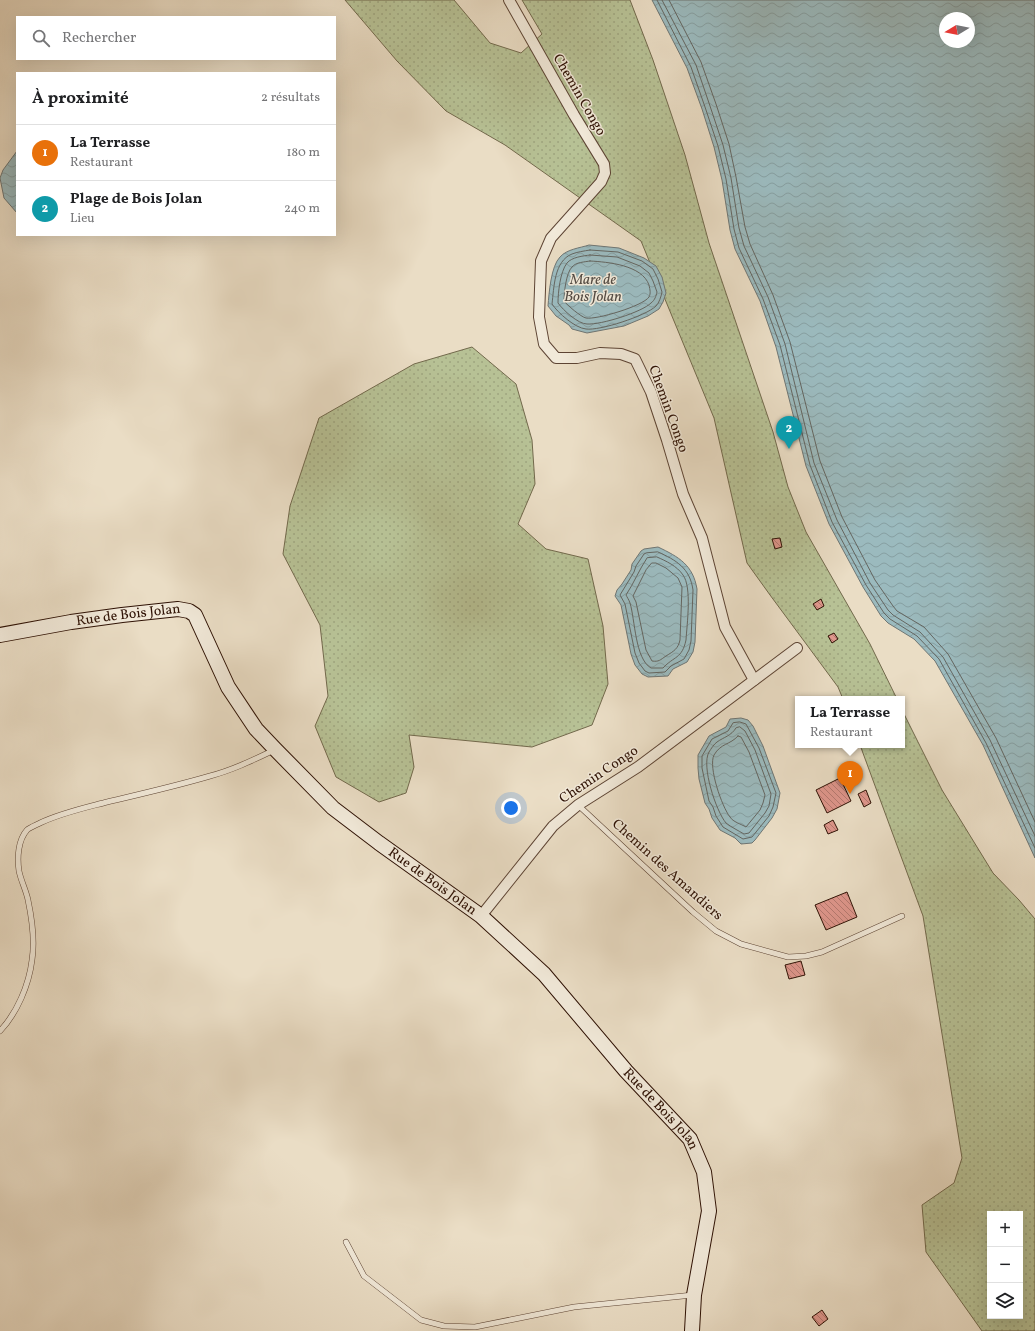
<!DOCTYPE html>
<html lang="fr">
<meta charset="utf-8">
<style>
:root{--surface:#fff;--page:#f6f6f6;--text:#202124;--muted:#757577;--line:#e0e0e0;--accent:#ea580c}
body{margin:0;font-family:Vollkorn,serif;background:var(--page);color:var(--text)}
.controls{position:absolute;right:12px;bottom:12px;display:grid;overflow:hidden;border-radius:0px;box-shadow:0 4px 16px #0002}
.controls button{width:36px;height:36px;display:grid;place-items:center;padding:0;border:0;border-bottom:1px solid var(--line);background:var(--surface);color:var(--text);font:20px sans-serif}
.compass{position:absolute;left:939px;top:12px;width:36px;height:36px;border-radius:50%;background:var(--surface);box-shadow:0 4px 16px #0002;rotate:260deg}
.you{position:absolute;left:511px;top:808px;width:14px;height:14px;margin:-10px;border:3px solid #fff;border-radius:50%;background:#1a73e8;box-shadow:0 0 0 6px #1a73e833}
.badge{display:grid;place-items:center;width:26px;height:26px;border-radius:50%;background:var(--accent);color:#fff;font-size:13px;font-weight:700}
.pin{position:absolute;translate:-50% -33px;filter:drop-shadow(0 1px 2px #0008)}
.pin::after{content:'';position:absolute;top:21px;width:14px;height:12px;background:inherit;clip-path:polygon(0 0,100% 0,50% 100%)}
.popup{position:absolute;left:795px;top:696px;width:110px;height:52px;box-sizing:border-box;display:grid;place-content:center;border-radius:0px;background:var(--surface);filter:drop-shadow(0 1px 3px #0005);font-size:13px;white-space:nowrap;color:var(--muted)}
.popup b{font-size:15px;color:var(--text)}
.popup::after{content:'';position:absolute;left:50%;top:100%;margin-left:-8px;border:8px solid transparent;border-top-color:var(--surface)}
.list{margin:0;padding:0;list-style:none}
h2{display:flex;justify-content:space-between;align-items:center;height:52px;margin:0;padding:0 16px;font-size:17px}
h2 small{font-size:13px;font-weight:400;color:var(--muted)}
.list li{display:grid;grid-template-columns:26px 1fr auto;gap:12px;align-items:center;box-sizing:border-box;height:56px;padding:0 16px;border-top:1px solid var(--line)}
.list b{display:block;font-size:15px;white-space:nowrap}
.list p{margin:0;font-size:13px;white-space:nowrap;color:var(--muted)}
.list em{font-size:13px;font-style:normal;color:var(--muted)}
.icon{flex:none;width:22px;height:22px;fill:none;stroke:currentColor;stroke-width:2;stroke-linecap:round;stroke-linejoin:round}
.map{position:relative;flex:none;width:1035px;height:1331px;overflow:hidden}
.search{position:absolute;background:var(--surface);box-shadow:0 4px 16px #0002;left:16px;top:16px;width:320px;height:44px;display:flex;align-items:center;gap:10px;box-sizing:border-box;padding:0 14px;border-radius:0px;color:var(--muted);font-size:15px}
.panel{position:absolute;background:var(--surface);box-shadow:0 4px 16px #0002;left:16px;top:72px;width:320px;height:164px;border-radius:0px}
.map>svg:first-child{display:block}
.grass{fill:url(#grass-dots);stroke:#72694c;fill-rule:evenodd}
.water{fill:url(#water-waves);stroke:#6f7674;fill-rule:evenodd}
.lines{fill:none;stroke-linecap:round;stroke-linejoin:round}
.shore{stroke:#646661;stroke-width:1}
.building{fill:url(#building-back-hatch);stroke:#2e1104}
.lane-casing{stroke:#5d4434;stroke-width:6}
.street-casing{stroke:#5d4434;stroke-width:12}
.secondary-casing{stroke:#2e1104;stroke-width:16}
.lane{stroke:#f1e9d9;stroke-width:5}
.street{stroke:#f1e9d9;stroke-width:10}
.secondary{stroke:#f1e9d9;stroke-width:14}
.labels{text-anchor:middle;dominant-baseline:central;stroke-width:3;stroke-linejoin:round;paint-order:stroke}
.street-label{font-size:14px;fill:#2e1104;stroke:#f1e9d9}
.water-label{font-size:15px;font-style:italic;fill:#544c45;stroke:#f1e9d9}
</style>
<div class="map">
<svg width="1035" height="1331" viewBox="0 0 1035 1331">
<defs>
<pattern id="grass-dots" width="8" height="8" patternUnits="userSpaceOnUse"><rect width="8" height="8" fill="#b7c195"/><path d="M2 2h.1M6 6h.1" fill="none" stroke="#9ea57f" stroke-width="1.8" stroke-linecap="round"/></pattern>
<pattern id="water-waves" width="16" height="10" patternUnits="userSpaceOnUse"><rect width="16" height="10" fill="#9bbabe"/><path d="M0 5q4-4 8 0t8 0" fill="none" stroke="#869fa2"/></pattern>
<pattern id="building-back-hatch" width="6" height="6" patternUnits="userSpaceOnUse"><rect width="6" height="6" fill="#df968c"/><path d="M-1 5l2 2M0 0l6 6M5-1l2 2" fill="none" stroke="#b57970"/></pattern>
</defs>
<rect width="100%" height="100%" fill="#eaddc5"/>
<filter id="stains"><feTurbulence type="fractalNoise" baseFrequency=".005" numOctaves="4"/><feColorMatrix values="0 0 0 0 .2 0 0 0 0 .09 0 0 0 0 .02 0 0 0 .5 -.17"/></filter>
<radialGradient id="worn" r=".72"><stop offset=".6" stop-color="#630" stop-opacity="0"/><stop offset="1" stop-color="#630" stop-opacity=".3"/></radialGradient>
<!-- grass -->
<g class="grass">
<polygon points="345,0 454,0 490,43 521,53 542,34 522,0 630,0 653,60 685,155 709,243 773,432 788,487 806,532 870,644 897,699 843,699 838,687 770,595 747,563 714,418 641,241 505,145 446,111 397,61"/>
<polygon points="472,347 516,384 532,440 535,484 518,524 546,549 588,559 603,626 608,684 592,725 532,747 409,735 414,767 406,793 379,802 336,777 315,726 328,696 320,625 283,554 290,506 319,418 414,364"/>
<path d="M 902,710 L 942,790 L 993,873 L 1019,900 L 1035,919 L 1035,1331 L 982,1331 L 926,1252 L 922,1205 L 954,1183 L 962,1158 L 923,916 L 860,745 L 902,745 ZM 990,1214 L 1020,1214 L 1020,1316 L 990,1316 Z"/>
</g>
<!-- water -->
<g class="water">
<path d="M 652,0 L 1035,0 L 1035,858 L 983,745 L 935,661 L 914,639 L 888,623 L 881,616 L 863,587 L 829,524 L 806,466 L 776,347 L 760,301 L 735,249 L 730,230 L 722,180 L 714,147 L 702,109 L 687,68 ZM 945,18 L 969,18 L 969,42 L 945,42 Z"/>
<polygon points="17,151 17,213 4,198 0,178 3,170"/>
<path d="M 589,245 L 619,248 L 644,258 L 656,266 L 662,277 L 666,293 L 663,302 L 659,309 L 648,316 L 624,326 L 587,333 L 572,329 L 569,325 L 556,316 L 548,306 C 549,293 551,266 560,257 C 567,249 580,248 589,245 Z"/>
<path d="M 658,547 C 679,557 693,565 697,589 L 695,642 L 693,652 L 687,662 L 673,669 L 668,676 L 648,677 L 642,674 L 635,665 L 631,654 L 621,605 L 615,596 L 617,590 L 622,584 L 631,570 L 632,564 L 641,551 L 644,549 Z"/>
<polygon points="741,718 748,720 753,726 763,746 780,793 777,809 772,818 755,840 752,843 741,844 735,838 720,830 712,818 709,809 705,803 699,779 698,768 698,755 709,736 726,727 730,719"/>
</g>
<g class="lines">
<!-- shore -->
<g class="shore">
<polyline points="657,0 691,67 705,107 718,146 726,179 734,229 739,248 763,299 780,345 810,465 832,522 866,585 884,613 890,619 917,636 939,659 986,743 1035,848"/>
<polyline points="662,0 696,65 710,106 723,145 731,178 739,228 744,246 768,297 785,344 814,463 837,520 870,583 888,610 893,615 920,632 943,657 990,740 1035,836"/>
<polyline points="669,0 701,62 716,104 729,144 736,177 745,227 750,244 773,295 790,342 820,461 842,517 875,580 893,606 897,611 924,627 948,654 996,738 1035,822"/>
<path d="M 590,250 L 618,252 L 642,261 L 653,269 L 658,279 L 662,292 C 661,297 659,303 656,306 C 646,316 599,331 586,329 C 575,328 558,313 552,304 C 554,288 554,261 572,254 C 577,252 584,251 590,250 Z"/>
<path d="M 590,255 L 617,257 L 640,266 L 649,273 L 653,281 L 657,292 C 656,296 655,300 651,303 C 642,312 601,325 587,324 C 578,324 563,310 558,303 C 558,293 560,272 567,263 C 572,257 583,256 590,255 Z"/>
<path d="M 590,261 C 608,262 642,265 649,285 C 650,290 651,293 649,297 C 643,306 596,320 586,318 C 581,317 567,305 564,301 C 564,293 566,273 572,267 C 576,262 585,262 590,261 Z"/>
<path d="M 658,552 C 676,560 690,568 693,590 L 691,641 L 689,650 L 684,659 L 671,666 L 665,672 L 649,673 L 645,671 L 639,663 L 635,653 L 625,604 L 620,595 L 634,572 L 636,566 L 644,554 L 646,553 Z"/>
<path d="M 657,557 C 666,561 677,566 683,575 C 692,587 687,624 686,640 C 682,659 674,656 663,668 L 651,668 C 635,659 635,619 630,603 C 629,600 627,597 626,595 C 634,583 639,570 647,558 Z"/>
<path d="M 652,563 L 656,563 L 666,568 L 678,578 L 682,587 L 680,640 C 678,649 674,651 666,656 C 660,660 659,662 652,661 L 646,650 L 636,602 L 633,596 L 646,570 Z"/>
<polygon points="740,722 746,724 759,748 776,793 773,807 769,816 752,837 743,839 723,827 716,816 713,807 709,801 702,768 702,756 712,739 728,731 733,723"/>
<path d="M 740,727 L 745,731 L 755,750 L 771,794 L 769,806 L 765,813 L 749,833 L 744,834 C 739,831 731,827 726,823 C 716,811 701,766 709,752 C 711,749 714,744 717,742 C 724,737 731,736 736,728 Z"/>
<path d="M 738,736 L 741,737 L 749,752 L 765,795 L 763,803 L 760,810 L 746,827 C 741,824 733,822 730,817 C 722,807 708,767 714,755 C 721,743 730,745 738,736 Z"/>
</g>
</g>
<!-- building -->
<g class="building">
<polygon points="780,538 782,547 775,549 772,539"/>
<polygon points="821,599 824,606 817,610 813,604"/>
<polygon points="834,633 838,639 832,643 828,636"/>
<polygon points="840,778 851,801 827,813 816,790"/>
<polygon points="866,790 871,803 864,807 858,794"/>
<polygon points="833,820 838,830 828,834 824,825"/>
<polygon points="847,892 857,917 826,930 815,905"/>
<polygon points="801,961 805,975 789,979 785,965"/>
<polygon points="822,1310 828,1319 819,1326 812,1317"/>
</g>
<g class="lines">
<!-- lane casing -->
<g class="lane-casing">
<g id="lane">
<polyline points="578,805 693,912 716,931 741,944 788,957 806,956 822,952 902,916"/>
<path d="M 0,1031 C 17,1013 29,985 32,960 C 35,941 32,919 28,900 C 26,890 21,881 19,871 C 17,858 18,840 27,830 C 30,827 36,825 40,823 C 61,813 84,808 107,802 C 141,794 176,786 210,776 C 233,770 253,760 274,750"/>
<polyline points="346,1242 364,1276 421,1320 444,1326 475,1327 574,1307 693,1295"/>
</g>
</g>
<!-- street casing -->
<g class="street-casing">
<g id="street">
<polyline points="509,0 574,115 604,164 605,173 601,182 551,238 541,261 539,317 544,344 556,358 577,358 600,353 621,354 635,359 651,392 667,440 683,494 702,538 725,627 754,680"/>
<polyline points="481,916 553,826 578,805 638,767 797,648"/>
</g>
</g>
<!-- secondary casing -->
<g class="secondary-casing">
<g id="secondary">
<path id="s1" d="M 0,635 L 71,622 L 122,615 L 178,609 L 189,611 L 195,615 L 228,687 L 256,729 L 275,749 L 333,808 L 379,843 L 481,916 L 544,974 L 626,1071 L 690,1139 L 704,1172 L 709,1211 L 694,1295 L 692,1331"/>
</g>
</g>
<!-- lane -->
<use href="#lane" class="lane"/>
<!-- street -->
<use href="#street" class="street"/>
<!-- secondary -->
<use href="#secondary" class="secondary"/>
</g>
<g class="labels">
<!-- street labels -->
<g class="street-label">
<text transform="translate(579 95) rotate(60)">Chemin Congo</text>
<text transform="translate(668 409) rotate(70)">Chemin Congo</text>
<text stroke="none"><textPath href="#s1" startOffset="130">Rue de Bois Jolan</textPath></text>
<text transform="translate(599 775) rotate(-34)">Chemin Congo</text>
<text transform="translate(667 870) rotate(42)">Chemin des Amandiers</text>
<text stroke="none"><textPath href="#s1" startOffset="562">Rue de Bois Jolan</textPath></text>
<text stroke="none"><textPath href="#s1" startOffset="886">Rue de Bois Jolan</textPath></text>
</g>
<!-- water labels -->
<g class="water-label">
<text x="593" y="280">Mare de<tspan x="593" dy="17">Bois Jolan</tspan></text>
</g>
</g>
<rect width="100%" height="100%" filter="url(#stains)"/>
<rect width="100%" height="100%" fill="url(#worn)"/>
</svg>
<div class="controls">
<button>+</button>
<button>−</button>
<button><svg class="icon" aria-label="layers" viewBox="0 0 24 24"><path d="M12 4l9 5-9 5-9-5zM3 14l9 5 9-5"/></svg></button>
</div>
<svg class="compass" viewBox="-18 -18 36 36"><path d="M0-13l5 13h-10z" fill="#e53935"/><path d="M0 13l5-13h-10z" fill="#757577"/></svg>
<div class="you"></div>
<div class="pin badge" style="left:850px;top:794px;background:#e8710a">1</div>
<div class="popup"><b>La Terrasse</b>Restaurant</div>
<div class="pin badge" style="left:789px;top:449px;background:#0f9aa8">2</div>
<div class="search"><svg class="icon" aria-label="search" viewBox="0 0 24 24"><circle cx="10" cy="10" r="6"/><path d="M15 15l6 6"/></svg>Rechercher</div>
<section class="panel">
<h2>À proximité<small>2 résultats</small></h2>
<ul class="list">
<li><span class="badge" style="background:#e8710a">1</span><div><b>La Terrasse</b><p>Restaurant</p></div><em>180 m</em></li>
<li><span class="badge" style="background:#0f9aa8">2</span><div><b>Plage de Bois Jolan</b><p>Lieu</p></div><em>240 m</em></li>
</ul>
</section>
</div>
